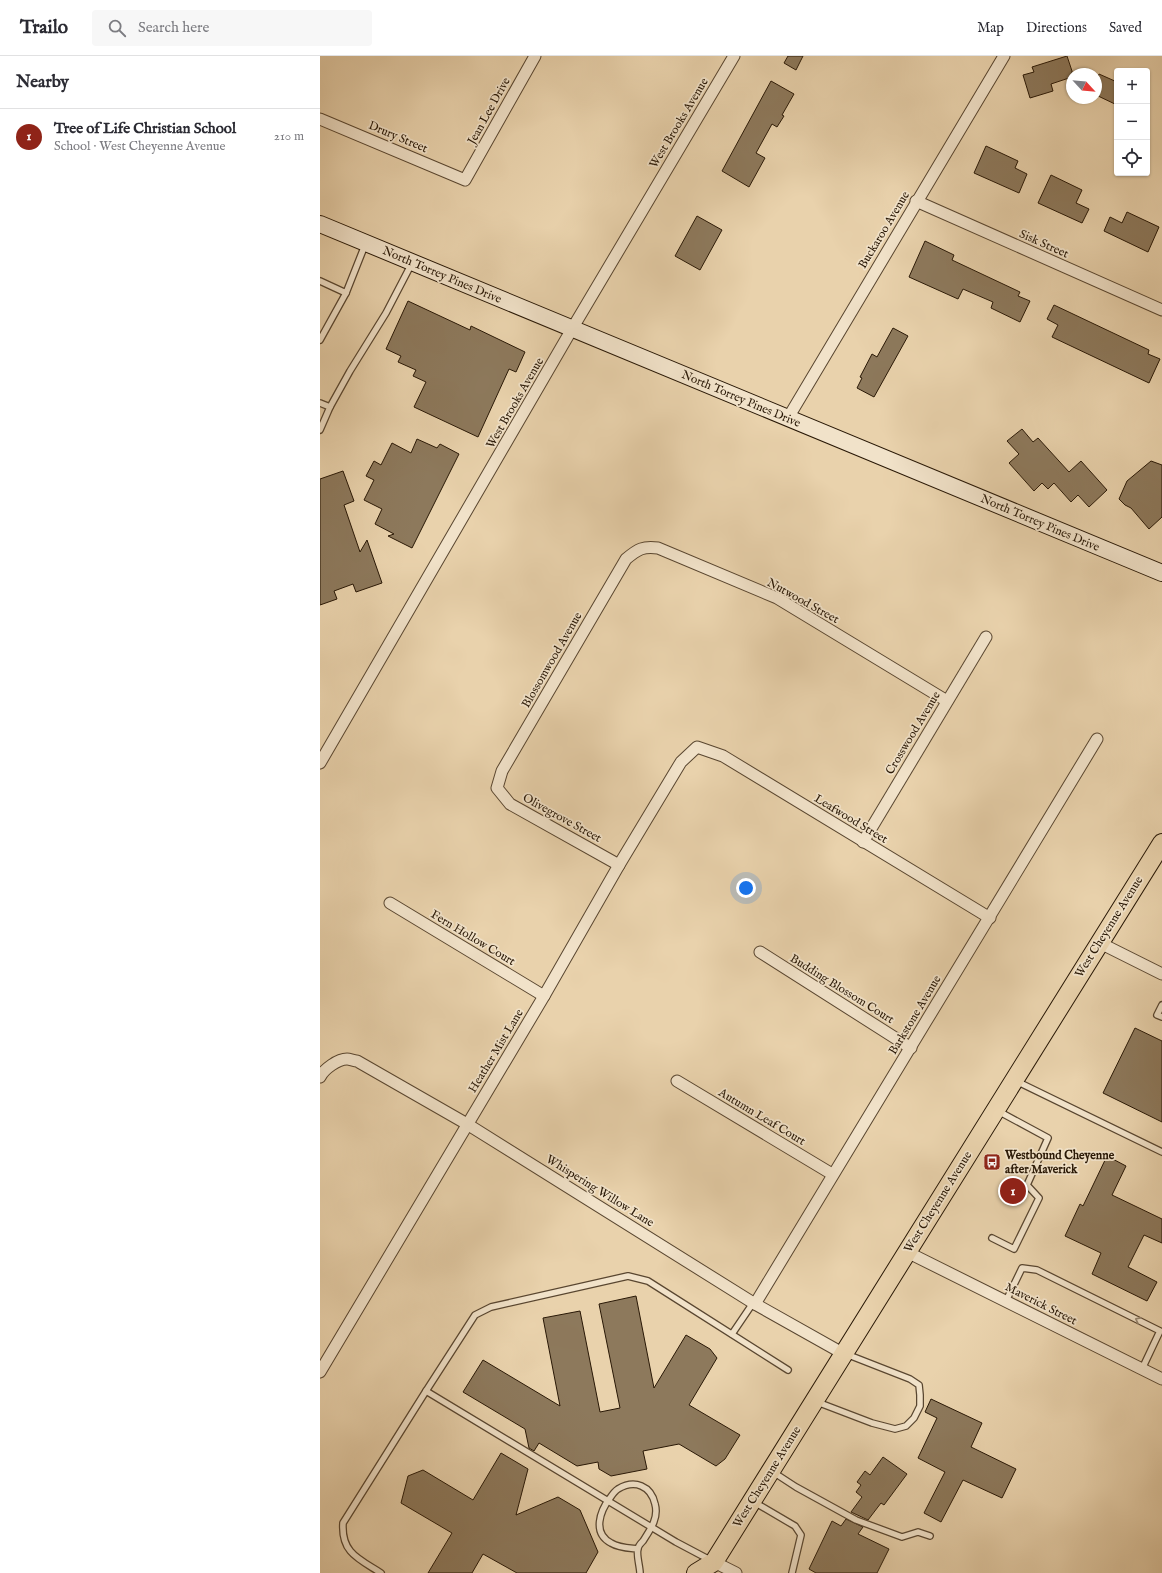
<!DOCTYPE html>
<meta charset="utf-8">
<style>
:root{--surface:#fff;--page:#f7f7f7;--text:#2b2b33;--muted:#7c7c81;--line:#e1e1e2;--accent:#8f2418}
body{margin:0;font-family:"IM FELL English",serif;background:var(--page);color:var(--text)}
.controls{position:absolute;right:12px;top:12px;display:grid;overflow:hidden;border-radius:4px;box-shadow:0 1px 3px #0004}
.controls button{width:36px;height:36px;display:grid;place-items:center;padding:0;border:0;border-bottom:1px solid var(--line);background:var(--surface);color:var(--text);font:20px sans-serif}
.compass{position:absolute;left:746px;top:12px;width:36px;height:36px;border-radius:50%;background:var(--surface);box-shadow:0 1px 3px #0004;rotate:116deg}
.you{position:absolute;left:426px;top:832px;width:14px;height:14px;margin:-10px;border:3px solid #fff;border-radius:50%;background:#1a73e8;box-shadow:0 0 0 6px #1a73e833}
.badge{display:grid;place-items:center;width:26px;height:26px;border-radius:50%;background:var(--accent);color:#fff;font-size:13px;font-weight:700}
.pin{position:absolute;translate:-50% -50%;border:2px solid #fff;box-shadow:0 1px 4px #0006}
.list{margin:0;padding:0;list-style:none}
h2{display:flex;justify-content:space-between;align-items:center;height:52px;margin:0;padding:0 16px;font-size:17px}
h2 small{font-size:13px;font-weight:400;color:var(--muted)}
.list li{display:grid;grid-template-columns:26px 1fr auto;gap:12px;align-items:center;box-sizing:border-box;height:56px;padding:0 16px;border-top:1px solid var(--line)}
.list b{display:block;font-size:15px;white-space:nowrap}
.list p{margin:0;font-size:13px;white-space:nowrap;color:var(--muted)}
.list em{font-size:13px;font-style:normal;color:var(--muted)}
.icon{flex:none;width:22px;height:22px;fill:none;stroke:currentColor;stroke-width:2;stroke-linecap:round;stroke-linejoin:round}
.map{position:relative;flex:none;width:842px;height:1517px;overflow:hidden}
header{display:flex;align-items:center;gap:24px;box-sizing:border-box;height:56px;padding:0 20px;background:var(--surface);border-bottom:1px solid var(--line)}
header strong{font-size:19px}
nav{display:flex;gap:22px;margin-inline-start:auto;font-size:14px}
.search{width:280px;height:36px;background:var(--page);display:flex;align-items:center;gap:10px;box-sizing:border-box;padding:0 14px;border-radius:4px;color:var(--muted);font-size:15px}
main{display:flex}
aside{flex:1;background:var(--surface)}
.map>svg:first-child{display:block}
.building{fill:#8d795c;stroke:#291806}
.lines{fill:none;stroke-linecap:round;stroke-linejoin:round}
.service-casing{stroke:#594630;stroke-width:8}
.minor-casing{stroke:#594630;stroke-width:13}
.secondary-casing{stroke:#291806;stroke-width:18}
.primary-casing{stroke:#291806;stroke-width:20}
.service{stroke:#f1e2c9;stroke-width:5.5}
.minor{stroke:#f1e2c9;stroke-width:11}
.secondary{stroke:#f1e2c9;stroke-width:16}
.primary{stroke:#e9d2ac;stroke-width:18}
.oneway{stroke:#978771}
.labels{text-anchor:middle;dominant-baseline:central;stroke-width:3.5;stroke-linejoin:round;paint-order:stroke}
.street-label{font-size:12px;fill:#291806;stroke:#f1e2c9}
.poi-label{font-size:12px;font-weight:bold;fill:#291806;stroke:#f1e2c9;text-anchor:start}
</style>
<header>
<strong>Trailo</strong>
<div class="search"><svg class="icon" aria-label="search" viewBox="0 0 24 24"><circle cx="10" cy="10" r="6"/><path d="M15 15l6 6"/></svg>Search here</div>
<nav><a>Map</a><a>Directions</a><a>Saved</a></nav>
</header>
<main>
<aside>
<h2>Nearby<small></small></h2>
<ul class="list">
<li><span class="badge">1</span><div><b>Tree of Life Christian School</b><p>School · West Cheyenne Avenue</p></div><em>210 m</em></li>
</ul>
</aside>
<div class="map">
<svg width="842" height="1517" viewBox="0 0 842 1517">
<rect width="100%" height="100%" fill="#e9d2ac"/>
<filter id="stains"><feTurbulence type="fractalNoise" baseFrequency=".005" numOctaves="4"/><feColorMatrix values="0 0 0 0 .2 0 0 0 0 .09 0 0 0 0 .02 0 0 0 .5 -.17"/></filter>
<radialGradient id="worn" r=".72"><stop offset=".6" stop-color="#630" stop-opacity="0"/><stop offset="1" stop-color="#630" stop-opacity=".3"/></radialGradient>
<!-- building -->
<g class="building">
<polygon points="468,0 483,0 476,14 464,7"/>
<polygon points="747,0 752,15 752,21 731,28 733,35 710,42 703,19 714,16 712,11"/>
<polygon points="779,18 797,26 797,49 776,39 776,26"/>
<polygon points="451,25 474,38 462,59 464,60 457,71 452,68 436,97 445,102 429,131 402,115"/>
<polygon points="666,90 698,105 695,112 707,118 699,137 654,117"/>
<polygon points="731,119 762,134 756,147 769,153 762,167 718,147"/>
<polygon points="807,156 839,171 828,196 784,175 790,161 802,167"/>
<polygon points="377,160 402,174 380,214 355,200"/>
<polygon points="605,185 634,199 632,204 700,236 698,240 710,245 700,266 671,252 673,246 643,233 638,243 589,221"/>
<polygon points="88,245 150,274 151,270 205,296 196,316 189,313 158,381 94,351 106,326 93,320 96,314 78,306 81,300 66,293"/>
<polygon points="734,249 829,294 828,298 840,303 829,327 732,281 738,269 727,263"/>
<polygon points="573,272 588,280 554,341 537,332 542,322 540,321 552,298 557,301"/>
<polygon points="702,373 713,386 718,382 749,416 761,405 787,434 769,451 758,439 751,446 734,427 728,433 722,427 714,435 689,407 699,398 687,385"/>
<polygon points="97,383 117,392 120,388 139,398 92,492 68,480 74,478 55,468 62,453 44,444 54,424 46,420 54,405 61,409 72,387 91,397"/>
<polygon points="831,405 842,409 842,461 829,473 811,452 805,449 799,443 807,425"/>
<polygon points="23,415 34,445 24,449 40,496 47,484 62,527 36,536 33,528 14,535 17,543 0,549 0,423"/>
<polygon points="815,972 842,985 842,1066 783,1037"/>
<polygon points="787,1100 806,1110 792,1139 842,1163 842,1187 824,1179 808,1211 837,1226 827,1245 772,1218 781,1197 745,1180 760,1148 763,1150"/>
<polygon points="316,1240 334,1332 366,1279 390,1293 397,1302 369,1349 420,1379 405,1403 396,1410 359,1388 323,1395 327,1413 291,1420 279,1413 278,1406 257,1410 219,1387 214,1395 209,1392 205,1373 143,1336 163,1304 240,1350 223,1262 260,1255 280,1356 300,1352 279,1248"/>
<polygon points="611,1343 662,1367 651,1391 696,1413 682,1442 643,1424 621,1466 604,1457 625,1416 598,1402 617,1362 605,1356"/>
<polygon points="181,1397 208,1413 196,1459 238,1441 260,1454 278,1496 266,1517 197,1517 163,1498 152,1517 108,1517 132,1477 81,1447 88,1420 103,1414 153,1444"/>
<polygon points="563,1401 587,1418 564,1449 561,1447 548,1464 531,1456 542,1441 536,1436 541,1429 537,1426 545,1415 550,1419"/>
<polygon points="526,1463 543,1471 538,1478 569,1493 557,1517 496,1517 489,1513 512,1465 521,1470"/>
</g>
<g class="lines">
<!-- service casing -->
<g class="service-casing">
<g id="service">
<polyline points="0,225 26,237 45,189"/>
<polyline points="0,284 26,237"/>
<polyline points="0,347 10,351 30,315 66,257 92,207"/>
<polyline points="0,374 10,351"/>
<polyline points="842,949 837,959 842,961"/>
<polyline points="696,1025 842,1096"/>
<polyline points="672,1182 694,1193 719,1142 707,1129 728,1082 678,1055"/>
<polyline points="686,1245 702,1212 717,1214 840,1275 822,1313"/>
<polyline points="412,1278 433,1247"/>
<polyline points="106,1335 155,1259 171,1251 308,1220 328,1225 468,1314"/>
<polyline points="497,1346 552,1367 575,1373 586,1370 594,1362 600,1350 600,1339 599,1329 590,1323 526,1298"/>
<polyline points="453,1416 476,1431 536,1464 582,1481 598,1476 610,1480"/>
<polyline points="434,1446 475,1470 481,1479 472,1517"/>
<path d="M 318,1493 C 309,1492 299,1492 291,1487 C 272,1477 280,1455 290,1442 C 292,1439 295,1435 298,1433 C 315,1423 331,1430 335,1448 C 339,1462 330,1474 323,1485 C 321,1487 318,1490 318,1493 C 316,1498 320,1511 320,1517"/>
<path d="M 61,1517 C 39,1503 21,1497 23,1467 L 106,1335 L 356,1486 L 390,1504"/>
</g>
</g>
<!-- minor casing -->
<g class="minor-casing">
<g id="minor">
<polyline points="0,63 145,124 215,0"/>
<polyline points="596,145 842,254"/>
<polyline points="468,362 684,0"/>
<polyline points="0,707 252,273 414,0"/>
<polyline points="543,786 666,581"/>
<path d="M 299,809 L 190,748 L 177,732 L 182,715 L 306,503 C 318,493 323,490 338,492 L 457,542 L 627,645"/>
<polyline points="70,847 224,940"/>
<polyline points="780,887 842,918"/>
<polyline points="440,896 591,992"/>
<path d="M 0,1021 C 4,1013 18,1003 27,1003 C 30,1003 34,1005 37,1005 L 147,1068 L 435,1248 L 524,1298"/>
<polyline points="357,1025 512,1118"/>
<polyline points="587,1196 842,1323"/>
<path d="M 435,1248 C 548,1059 664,872 777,683"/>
<polyline points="0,1316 224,940 299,809 361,706 377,691 403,700 670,862"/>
<polyline points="394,1506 416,1517"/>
</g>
</g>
<!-- secondary casing -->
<g class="secondary-casing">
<polyline id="secondary" points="0,168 842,517"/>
</g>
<!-- primary casing -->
<g class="primary-casing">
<polyline id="primary" points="376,1517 394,1506 842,787"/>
</g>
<!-- service -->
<use href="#service" class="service"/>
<!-- minor -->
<use href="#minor" class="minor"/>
<!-- secondary -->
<use href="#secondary" class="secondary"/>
<!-- primary -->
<use href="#primary" class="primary"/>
</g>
<!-- one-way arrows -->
<defs><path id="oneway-chevron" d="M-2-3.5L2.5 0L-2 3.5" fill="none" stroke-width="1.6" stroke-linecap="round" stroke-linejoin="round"/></defs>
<use class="oneway" href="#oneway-chevron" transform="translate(818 1264) rotate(-154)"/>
<!-- icons -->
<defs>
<g id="bus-square" transform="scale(0.9)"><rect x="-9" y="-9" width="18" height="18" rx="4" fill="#8f2418" stroke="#f1e2c9"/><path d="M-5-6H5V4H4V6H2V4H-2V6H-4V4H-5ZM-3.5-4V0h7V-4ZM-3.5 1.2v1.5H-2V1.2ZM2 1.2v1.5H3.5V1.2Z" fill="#fff"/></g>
</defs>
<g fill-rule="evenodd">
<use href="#bus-square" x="672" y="1106"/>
</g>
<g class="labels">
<!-- street labels -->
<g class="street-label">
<text transform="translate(169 55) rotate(-61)">Jean Lee Drive</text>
<text transform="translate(359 67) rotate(-59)">West Brooks Avenue</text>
<text transform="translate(78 81) rotate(23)">Drury Street</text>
<text transform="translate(564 174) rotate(-59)">Buckaroo Avenue</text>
<text transform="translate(724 188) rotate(24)">Sisk Street</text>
<text transform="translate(122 219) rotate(23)">North Torrey Pines Drive</text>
<text transform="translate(421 343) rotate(23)">North Torrey Pines Drive</text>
<text transform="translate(195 347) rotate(-60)">West Brooks Avenue</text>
<text transform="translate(720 467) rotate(23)">North Torrey Pines Drive</text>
<text transform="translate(483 545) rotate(29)">Nutwood Street</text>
<text transform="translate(232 604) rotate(-60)">Blossomwood Avenue</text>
<text transform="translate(593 677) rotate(-59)">Crosswood Avenue</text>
<text transform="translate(242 762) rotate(29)">Olivegrove Street</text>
<text transform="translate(531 763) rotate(31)">Leafwood Street</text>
<text transform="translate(789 871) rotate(-58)">West Cheyenne Avenue</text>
<text transform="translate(153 882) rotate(31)">Fern Hollow Court</text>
<text transform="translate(522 933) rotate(32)">Budding Blossom Court</text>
<text transform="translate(595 959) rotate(-59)">Barkstone Avenue</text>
<text transform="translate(176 995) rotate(-59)">Heather Mist Lane</text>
<text transform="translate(442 1061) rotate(31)">Autumn Leaf Court</text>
<text transform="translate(280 1135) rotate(32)">Whispering Willow Lane</text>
<text transform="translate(618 1146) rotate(-58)">West Cheyenne Avenue</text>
<text transform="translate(721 1248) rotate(27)">Maverick Street</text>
<text transform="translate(447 1421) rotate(-58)">West Cheyenne Avenue</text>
</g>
<!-- poi labels -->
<g class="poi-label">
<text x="685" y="1099">Westbound Cheyenne<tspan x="685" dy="14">after Maverick</tspan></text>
</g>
</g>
<rect width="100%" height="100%" filter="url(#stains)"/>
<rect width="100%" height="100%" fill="url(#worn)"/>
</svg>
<div class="controls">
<button>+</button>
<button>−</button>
<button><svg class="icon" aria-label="locate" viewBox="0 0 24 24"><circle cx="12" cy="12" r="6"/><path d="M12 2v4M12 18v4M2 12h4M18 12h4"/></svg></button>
</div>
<svg class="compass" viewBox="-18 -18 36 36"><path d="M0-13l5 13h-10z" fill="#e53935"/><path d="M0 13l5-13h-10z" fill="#7c7c81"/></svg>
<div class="you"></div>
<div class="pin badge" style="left:693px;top:1135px">1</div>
</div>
</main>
